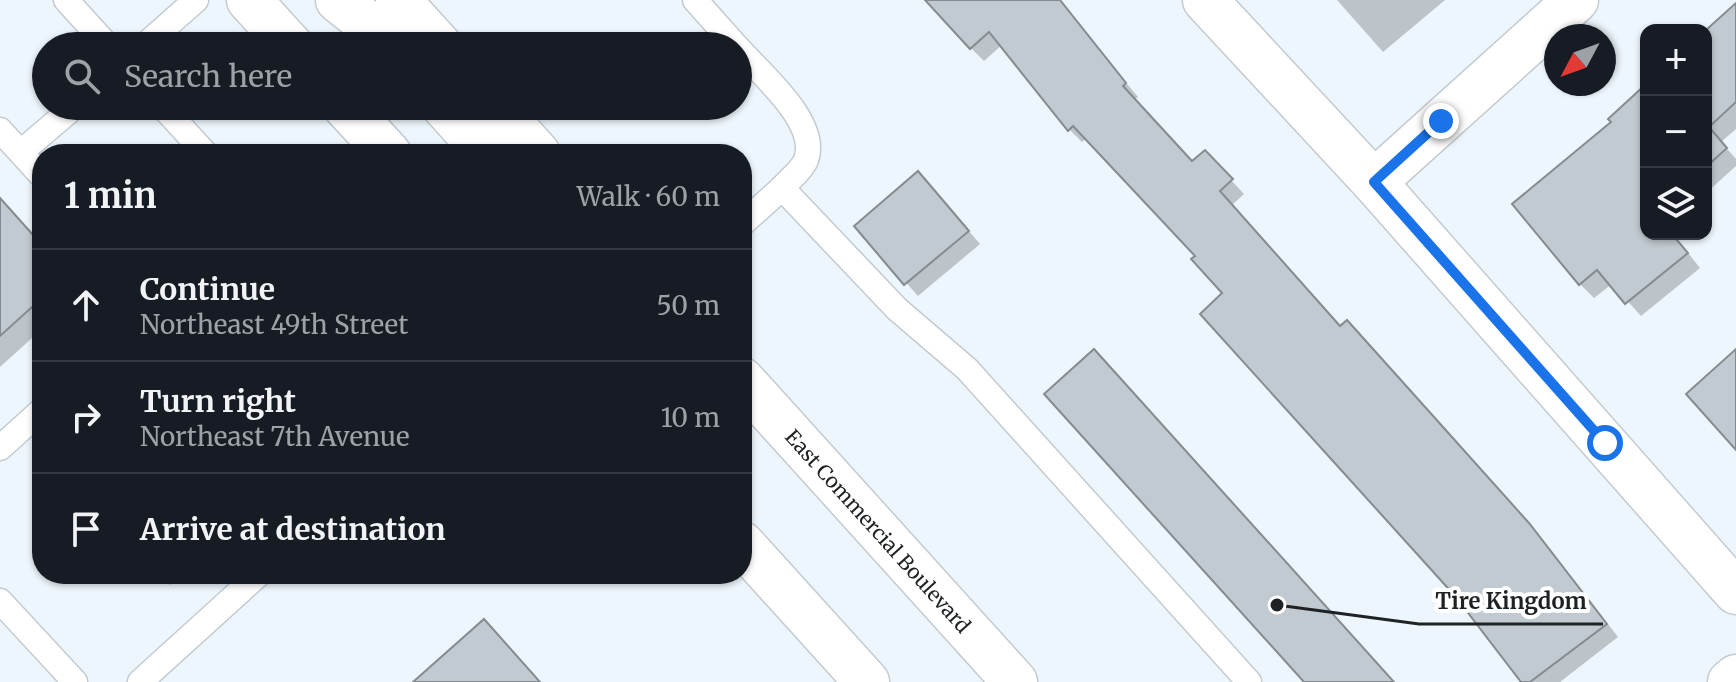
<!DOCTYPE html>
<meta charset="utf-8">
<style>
:root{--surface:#171b24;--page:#20242c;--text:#f1f3f6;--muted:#9ea1a6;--line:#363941}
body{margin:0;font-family:Merriweather,serif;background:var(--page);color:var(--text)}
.controls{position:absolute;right:24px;top:24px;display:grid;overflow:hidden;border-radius:16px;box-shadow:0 2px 6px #0004}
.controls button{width:72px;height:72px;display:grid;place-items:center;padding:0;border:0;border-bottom:2px solid var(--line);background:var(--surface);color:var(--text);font:40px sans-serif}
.compass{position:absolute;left:1544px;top:24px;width:72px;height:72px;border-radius:50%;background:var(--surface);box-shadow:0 2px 6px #0004;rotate:229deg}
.stop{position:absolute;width:24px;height:24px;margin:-18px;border:6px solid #1a73e8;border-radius:50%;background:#fff}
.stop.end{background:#1a73e8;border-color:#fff;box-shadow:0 2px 8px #0008}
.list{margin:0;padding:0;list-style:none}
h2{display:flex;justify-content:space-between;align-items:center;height:104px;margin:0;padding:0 32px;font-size:34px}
h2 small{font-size:26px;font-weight:400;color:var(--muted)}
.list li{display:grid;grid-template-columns:52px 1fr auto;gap:24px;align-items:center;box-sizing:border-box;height:112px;padding:0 32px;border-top:2px solid var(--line)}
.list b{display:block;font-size:30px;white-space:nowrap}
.list p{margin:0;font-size:26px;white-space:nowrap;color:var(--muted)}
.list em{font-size:26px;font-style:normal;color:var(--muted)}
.icon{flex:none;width:44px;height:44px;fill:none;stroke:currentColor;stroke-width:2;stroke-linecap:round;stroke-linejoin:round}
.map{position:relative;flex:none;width:1736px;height:682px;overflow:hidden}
.search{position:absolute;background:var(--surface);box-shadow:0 2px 6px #0004;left:32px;top:32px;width:720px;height:88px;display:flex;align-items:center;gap:20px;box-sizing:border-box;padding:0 28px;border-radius:44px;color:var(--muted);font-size:30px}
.panel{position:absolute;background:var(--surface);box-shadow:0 2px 6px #0004;left:32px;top:144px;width:720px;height:440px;border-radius:32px}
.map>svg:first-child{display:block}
.shadow{fill:#0003}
.building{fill:#c1cad0;stroke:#848c92;stroke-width:2}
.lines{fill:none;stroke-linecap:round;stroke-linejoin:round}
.lane-casing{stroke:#c3cbd1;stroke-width:27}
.street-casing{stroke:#c3cbd1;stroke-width:47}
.secondary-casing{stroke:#c3cbd1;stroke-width:47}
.primary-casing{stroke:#c3cbd1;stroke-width:47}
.lane{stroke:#fff;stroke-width:24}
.street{stroke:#fff;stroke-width:44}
.secondary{stroke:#fff;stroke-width:44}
.primary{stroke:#fff;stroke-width:44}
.route{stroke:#1a73e8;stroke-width:10}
.labels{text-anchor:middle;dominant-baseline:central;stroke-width:8;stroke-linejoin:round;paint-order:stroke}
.street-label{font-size:20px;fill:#1f2224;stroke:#fff}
.leader{fill:none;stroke:#1f2224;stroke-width:3}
.callout-dot{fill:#1f2224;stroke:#fff;stroke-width:3}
.callout-label{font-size:22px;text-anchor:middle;font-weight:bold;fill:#1f2224;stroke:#fff;stroke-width:8;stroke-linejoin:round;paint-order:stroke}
</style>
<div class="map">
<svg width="1736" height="682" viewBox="0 0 1736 682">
<rect width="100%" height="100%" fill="#edf6fc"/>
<!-- shadow -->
<g class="shadow">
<polygon points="959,0 1057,0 1138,97 1134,100 1193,164 1205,152 1244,194 1231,206 1341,328 1430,414 1542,539 1618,637 1560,682 1524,682 1197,257 1087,138 1082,142 1069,129 1002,45 984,61 971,48"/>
<polygon points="1337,0 1445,0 1383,52"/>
<polygon points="1736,6 1736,129 1721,142 1736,159 1736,166 1706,193 1706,33"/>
<polygon points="1646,87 1646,234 1673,234 1700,268 1641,316 1612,284 1594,298 1580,284 1614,123"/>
<polygon points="930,186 980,244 918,296 856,226"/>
<polygon points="0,199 42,246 42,329 0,367"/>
<polygon points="158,574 182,574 170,585"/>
</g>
<!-- building -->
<g class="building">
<polygon points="925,0 1060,0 1126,83 1123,86 1192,161 1205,150 1233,179 1220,191 1340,326 1347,320 1417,398 1529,523 1607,624 1530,682 1521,682 1455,596 1200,314 1222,293 1191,259 1195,256 1073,126 1068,131 989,32 970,49"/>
<polygon points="1736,3 1736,102 1709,127 1727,148 1706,167 1706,30"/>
<polygon points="1646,84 1646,234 1672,234 1688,253 1625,304 1597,270 1579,285 1512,204 1611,122 1608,119"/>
<polygon points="918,171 969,231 904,285 854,226"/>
<polygon points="0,198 42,245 42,298 0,336"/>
<polygon points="1094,349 1394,682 1304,682 1044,394"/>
<polygon points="1736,349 1736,450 1686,394"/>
<polygon points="484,619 540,682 413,682"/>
</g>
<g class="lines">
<!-- lane casing -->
<g class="lane-casing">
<g id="lane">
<polyline points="66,0 108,46"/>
<polyline points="695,0 736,46"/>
<polyline points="144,46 196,0"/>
<path d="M 738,48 C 761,74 820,123 806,160 C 802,170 789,180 782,188"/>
<polyline points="162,106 206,154"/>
<polyline points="0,130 42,176"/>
<polyline points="21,152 75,106"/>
<polyline points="742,224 782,188 897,309 967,369 1249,682"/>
<polyline points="0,448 42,410"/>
<polyline points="0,601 75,682"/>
<polyline points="140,682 259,574"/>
</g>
</g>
<!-- street casing -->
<g class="street-casing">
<g id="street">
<polyline points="1205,0 1374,182 1736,592"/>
<polyline points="1374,182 1576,0"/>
</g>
</g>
<!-- secondary casing -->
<g class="secondary-casing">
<polyline id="secondary" points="1730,682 1736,677"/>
</g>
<!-- primary casing -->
<g class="primary-casing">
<g id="primary">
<polyline points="249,0 291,46"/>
<polyline points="338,0 367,23 389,46"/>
<polyline points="398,0 440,46"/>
<polyline points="345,106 389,154"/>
<polyline points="444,106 487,154"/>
<polyline points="495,106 538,154"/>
<polyline points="742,380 1015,682"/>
<polyline points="742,544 867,682"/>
</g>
</g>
<!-- lane -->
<use href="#lane" class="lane"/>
<!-- street -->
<use href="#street" class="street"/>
<!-- secondary -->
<use href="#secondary" class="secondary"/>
<!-- primary -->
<use href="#primary" class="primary"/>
</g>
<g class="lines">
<!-- route -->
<polyline class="route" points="1441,121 1374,182 1605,443"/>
</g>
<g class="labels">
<!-- street labels -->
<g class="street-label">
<text transform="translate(878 531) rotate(48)">East Commercial Boulevard</text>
</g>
</g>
<!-- callouts -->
<path class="leader" d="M1277 605L1419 624H1603"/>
<circle class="callout-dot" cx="1277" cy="605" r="8"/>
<g class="callout-label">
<text x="1511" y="609">Tire Kingdom</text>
</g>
</svg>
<div class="controls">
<button>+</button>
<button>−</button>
<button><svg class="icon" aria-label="layers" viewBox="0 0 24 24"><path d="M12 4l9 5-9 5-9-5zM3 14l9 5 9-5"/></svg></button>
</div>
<svg class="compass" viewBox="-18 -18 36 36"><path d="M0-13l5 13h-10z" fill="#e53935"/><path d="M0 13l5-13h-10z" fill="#9ea1a6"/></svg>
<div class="stop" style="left:1605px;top:443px"></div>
<div class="stop end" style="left:1441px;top:121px"></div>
<div class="search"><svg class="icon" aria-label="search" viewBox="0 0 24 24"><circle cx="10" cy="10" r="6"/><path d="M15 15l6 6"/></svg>Search here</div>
<section class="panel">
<h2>1 min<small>Walk · 60 m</small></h2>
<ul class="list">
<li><svg class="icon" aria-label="ahead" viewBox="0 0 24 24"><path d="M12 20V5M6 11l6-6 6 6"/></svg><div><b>Continue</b><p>Northeast 49th Street</p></div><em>50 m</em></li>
<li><svg class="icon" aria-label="right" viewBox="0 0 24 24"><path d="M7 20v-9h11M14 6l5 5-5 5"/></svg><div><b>Turn right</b><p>Northeast 7th Avenue</p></div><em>10 m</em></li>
<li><svg class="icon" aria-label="arrive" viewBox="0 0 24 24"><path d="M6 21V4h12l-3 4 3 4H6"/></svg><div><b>Arrive at destination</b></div></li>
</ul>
</section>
</div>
